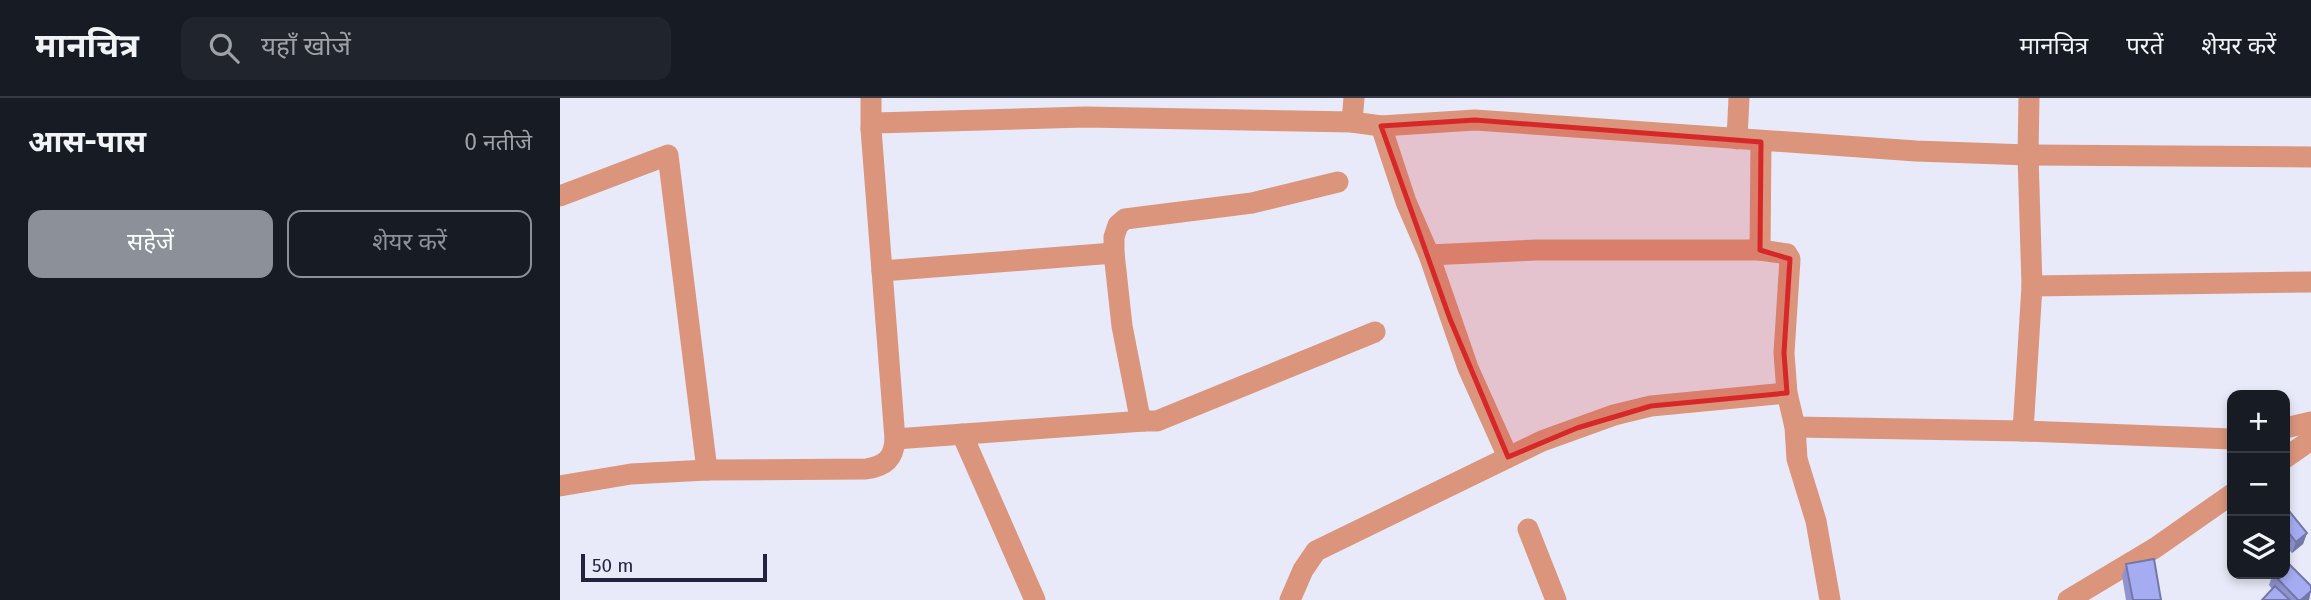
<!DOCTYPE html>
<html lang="hi">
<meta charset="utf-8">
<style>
:root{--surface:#171b24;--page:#20242c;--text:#f1f3f6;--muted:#9ea1a6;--line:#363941;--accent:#8c9099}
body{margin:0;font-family:"Fira Sans","Noto Sans Devanagari",sans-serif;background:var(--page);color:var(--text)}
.controls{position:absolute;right:21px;bottom:21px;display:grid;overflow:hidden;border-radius:14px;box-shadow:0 4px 10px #0003}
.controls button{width:63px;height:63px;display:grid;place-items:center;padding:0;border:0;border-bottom:2px solid var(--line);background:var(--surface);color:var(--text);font:35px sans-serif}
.scale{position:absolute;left:21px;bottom:18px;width:186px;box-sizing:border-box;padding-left:7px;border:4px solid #22233f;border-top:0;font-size:19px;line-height:24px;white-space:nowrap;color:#22233f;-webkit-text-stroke:5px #e8eaf9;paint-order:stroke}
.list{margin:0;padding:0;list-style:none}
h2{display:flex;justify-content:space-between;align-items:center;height:91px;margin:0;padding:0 28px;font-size:30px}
h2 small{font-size:23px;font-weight:400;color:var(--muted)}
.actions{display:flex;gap:14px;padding:21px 28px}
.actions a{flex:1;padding:16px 0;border:2px solid var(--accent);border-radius:14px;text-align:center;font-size:24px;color:var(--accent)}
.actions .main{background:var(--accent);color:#fff}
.icon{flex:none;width:38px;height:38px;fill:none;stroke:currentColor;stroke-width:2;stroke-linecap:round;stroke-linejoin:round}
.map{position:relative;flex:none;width:1751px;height:502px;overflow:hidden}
header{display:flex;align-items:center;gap:42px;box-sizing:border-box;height:98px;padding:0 35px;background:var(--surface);border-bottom:2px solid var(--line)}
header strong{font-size:33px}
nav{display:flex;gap:38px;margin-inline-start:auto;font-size:24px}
.search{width:490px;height:63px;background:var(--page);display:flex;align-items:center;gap:18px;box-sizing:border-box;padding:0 24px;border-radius:14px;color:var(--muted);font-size:26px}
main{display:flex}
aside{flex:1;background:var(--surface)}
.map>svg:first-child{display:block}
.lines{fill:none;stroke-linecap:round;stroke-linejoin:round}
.minor{stroke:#da957c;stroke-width:21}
.wall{fill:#8f94d0}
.shaded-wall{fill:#7478a9}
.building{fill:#a6acf2;stroke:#7478a9;stroke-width:2}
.marked{fill:#d62828;fill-opacity:0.2;stroke:#d62828;stroke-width:5;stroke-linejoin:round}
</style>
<header>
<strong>मानचित्र</strong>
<div class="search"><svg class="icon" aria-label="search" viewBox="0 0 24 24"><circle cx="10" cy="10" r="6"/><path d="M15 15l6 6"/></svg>यहाँ खोजें</div>
<nav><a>मानचित्र</a><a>परतें</a><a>शेयर करें</a></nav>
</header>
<main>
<aside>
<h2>आस-पास<small>0 नतीजे</small></h2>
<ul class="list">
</ul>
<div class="actions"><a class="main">सहेजें</a><a>शेयर करें</a></div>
</aside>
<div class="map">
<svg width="1751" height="502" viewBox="0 0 1751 502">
<rect width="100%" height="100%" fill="#e8eaf9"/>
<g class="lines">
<!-- minor -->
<g class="minor">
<polyline points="794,0 792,24 821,28 915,22 1356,53 1468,57 1751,59"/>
<polyline points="821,28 846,104 869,157 908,270 948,359"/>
<polyline points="311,31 311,0"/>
<polyline points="1177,41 1179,0"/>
<polyline points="778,84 692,105 565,121 558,127 554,139 554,155 562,228 579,315 584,323 597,323 815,234"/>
<polyline points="0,98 108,57 147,372"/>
<polyline points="1200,152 1201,44"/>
<polyline points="869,157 977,152 1200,152 1227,156 1230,161 1224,255 1227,295 1235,329 1237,361 1256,423 1270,502"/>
<polyline points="322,173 554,155"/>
<polyline points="1472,188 1751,184"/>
<polyline points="1235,329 1463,333 1672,341"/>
<polyline points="1725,330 1751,324"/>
<polyline points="1463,333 1472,188 1468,57 1469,0"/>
<polyline points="402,336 475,502"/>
<polyline points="335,341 584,323"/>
<polyline points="1725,360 1751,342"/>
<path d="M 0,388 L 71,376 L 147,372 L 306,371 C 325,368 334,361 335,341 L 311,31 L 315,25 L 525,19 L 792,24"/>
<polyline points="968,431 996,502"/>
<polyline points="730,502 743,472 756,453 982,343 1054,317 1091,308 1227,295"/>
<polyline points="1508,502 1595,450 1672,396"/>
</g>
</g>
<!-- wall -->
<g class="wall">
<polygon points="1725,408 1747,435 1743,446 1732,455 1727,450 1725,455"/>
<polygon points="1566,466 1601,502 1566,502 1562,478"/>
<polygon points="1713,476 1749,502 1702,502 1712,491 1709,487"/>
</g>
<!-- shaded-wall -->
<g class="shaded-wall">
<polygon points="1747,435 1743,446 1732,455 1736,444"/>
<polygon points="1730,443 1725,454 1725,455 1725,447"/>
<polygon points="1751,493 1749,502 1741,502"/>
</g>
<!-- building -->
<g class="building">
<polygon points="1725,408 1747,435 1736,444 1725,430"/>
<polygon points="1725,437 1730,443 1725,447"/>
<polygon points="1594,461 1601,502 1573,502 1566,466"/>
<polygon points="1726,463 1751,488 1751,493 1741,502 1738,502 1713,476 1725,476 1725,464"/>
<polygon points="1715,488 1730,502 1702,502"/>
</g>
<!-- marked area -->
<path class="marked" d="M 915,22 L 1201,44 L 1200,152 L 1230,161 L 1224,255 L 1227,295 L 1091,308 L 1017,330 L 948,359 L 890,221 L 821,28 Z"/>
</svg>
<div class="controls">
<button>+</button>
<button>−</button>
<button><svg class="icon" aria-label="layers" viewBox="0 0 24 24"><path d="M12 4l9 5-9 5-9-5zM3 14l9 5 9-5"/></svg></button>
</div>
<div class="scale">50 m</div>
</div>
</main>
